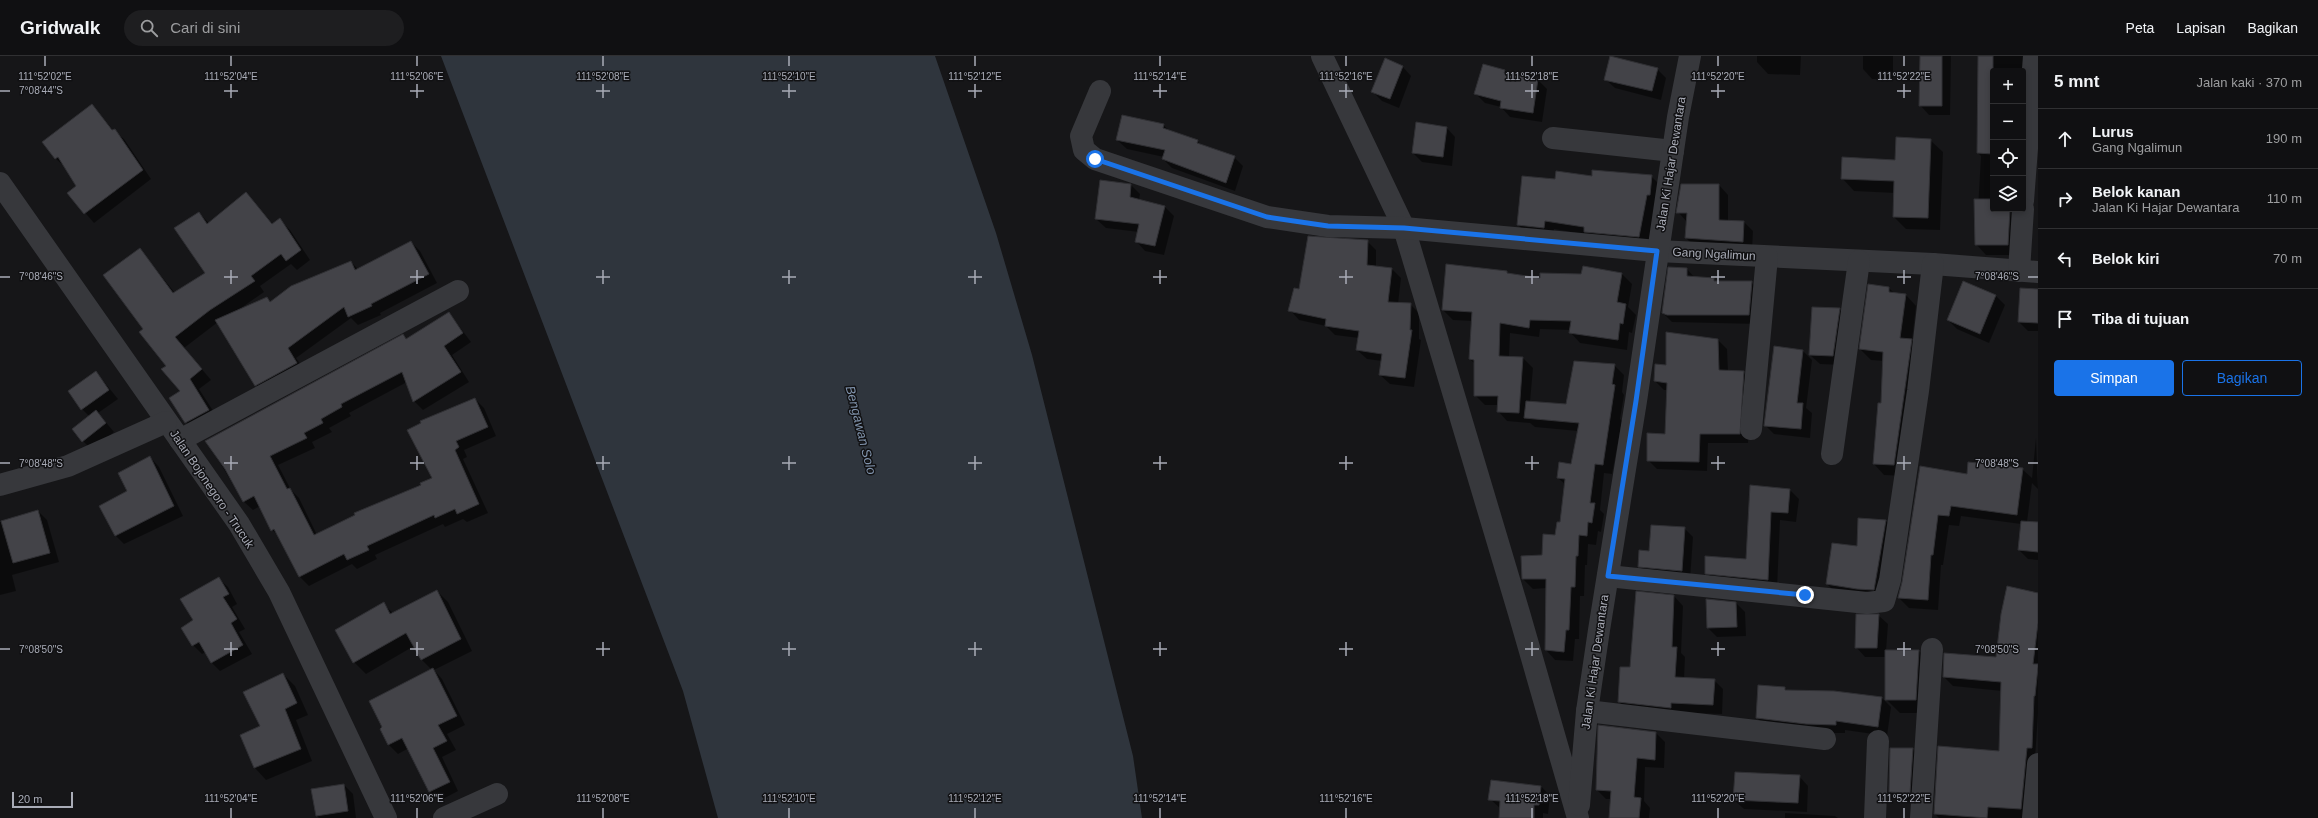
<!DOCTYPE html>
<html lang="id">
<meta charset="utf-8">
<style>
:root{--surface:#101012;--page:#1e1e20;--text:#f1f3f6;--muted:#9c9d9f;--line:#303032;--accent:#1a73e8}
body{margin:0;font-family:Arial,sans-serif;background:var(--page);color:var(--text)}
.controls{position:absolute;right:12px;top:12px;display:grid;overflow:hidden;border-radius:4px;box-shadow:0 2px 6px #0003}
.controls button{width:36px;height:36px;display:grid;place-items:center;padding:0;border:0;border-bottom:1px solid var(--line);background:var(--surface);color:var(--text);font:20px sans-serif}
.scale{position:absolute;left:12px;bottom:10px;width:61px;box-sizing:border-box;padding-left:4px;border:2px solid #a9acb7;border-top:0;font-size:11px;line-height:14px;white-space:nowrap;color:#a9acb7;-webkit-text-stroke:3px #111113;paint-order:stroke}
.stop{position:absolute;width:12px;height:12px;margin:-9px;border:3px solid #1a73e8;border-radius:50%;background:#fff}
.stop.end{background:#1a73e8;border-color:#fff;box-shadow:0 1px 4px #0008}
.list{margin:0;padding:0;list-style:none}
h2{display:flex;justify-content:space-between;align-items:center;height:52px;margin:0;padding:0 16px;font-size:17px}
h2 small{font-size:13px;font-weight:400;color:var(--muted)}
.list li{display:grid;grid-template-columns:26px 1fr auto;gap:12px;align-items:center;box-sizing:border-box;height:60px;padding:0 16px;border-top:1px solid var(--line)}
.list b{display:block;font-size:15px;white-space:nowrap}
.list p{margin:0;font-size:13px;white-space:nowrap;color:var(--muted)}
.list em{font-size:13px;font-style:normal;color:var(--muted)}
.actions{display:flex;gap:8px;padding:12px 16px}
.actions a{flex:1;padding:9px 0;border:1px solid var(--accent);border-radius:4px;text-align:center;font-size:14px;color:var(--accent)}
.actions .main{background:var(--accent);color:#fff}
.icon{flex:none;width:22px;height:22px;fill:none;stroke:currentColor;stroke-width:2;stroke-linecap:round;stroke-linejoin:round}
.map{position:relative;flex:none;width:2038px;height:762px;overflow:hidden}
header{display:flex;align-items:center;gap:24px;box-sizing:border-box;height:56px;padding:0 20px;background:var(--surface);border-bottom:1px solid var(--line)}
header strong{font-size:19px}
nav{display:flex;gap:22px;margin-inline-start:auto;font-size:14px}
.search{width:280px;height:36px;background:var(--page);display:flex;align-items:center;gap:10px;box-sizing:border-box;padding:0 14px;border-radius:22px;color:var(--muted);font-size:15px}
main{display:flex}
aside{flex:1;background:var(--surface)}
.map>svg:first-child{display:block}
.water{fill:#2f353d}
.shadow{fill:#0007}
.building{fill:#434348;stroke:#303034}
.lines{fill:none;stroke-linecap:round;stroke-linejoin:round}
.minor{stroke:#37383c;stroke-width:22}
.route{stroke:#1a73e8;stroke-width:5}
.ticks{fill:none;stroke:#a9acb7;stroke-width:1.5}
.labels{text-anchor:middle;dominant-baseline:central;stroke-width:3;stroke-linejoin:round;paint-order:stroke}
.street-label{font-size:12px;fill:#a9acb7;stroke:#111113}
.water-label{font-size:13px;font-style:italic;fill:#8396af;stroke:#111113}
.ticks-label{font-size:10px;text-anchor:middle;fill:#a9acb7;stroke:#111113;stroke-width:3;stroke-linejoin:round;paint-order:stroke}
</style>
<header>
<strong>Gridwalk</strong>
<div class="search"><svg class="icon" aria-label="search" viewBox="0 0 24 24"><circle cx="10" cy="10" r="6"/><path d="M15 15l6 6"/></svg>Cari di sini</div>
<nav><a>Peta</a><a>Lapisan</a><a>Bagikan</a></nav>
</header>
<main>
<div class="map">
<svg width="2038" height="762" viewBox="0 0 2038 762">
<rect width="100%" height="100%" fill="#161618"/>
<!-- water -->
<polygon class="water" points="441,0 935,0 996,177 1032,299 1133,700 1142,762 718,762 683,635"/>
<!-- shadow -->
<g class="shadow">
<polygon points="1749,0 1801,0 1800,19 1768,18 1757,6 1757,0"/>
<polygon points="1863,0 1893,0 1893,23 1872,23 1863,13"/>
<polygon points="1921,0 1951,0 1950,59 1929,59 1920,49"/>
<polygon points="1979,0 2024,0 2023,15 1993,15 1993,153 2021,153 2018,199 1986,199 1976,188 1981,100 1978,97"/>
<polygon points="1402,10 1411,20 1399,52 1382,45 1373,36"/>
<polygon points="1657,13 1666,22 1661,44 1615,32 1605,23"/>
<polygon points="1505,15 1509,19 1538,24 1547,33 1542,66 1510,61 1501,51 1485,47 1476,38"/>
<polygon points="92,49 113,74 124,83 151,123 94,167 68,137 78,130 65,111 55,102"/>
<polygon points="1163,69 1170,75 1197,85 1202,90 1234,101 1243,110 1235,135 1172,112 1163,103 1164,101 1127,93 1117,84"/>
<polygon points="1446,71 1455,81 1452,110 1422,106 1413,97"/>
<polygon points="1930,84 1943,96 1940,174 1906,173 1894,161 1895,137 1854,135 1842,122 1896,105"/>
<polygon points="1651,120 1660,129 1648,189 1554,173 1553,181 1527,178 1518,169 1593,121"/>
<polygon points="1131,129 1140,138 1139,144 1164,150 1174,160 1164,199 1145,195 1136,185 1139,176 1106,172 1096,163"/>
<polygon points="1719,129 1728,139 1728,165 1744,166 1753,175 1752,194 1695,191 1686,182 1687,166 1678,156"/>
<polygon points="246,138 273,168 280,164 290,174 310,204 297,214 291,208 260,230 264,236 234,257 266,242 271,246 351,206 358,213 411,186 420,195 437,227 380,257 381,259 358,269 351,262 296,302 306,316 265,338 256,329 218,266 184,292 211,324 199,333 219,364 196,376 186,366 182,336 144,273 140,194 175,237 206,217 199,157 209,167"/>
<polygon points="1367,185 1376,194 1376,211 1392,213 1401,222 1398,248 1410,248 1419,257 1419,283 1421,284 1414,331 1390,328 1380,319 1382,305 1367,303 1357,294 1359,282 1335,279 1326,270 1299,264 1290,254 1300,234"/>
<polygon points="1584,211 1622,218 1632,228 1628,251 1636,259 1632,277 1629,276 1627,294 1580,287 1571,277 1571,274 1540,273 1539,281 1510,277 1509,301 1523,302 1533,312 1530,346 1566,349 1614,309 1624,319 1622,336 1624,339 1620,363 1622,365 1612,418 1604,417 1600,454 1604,458 1601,476 1598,475 1596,489 1588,488 1587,509 1585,509 1584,540 1580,540 1579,583 1575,583 1573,605 1555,604 1546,594 1547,532 1533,533 1523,523 1522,501 1543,500 1556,480 1560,467 1566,429 1558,422 1572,409 1578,375 1535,371 1530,367 1507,365 1498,355 1498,349 1485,349 1475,339 1475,308 1470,303 1473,265 1453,264 1443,254 1507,216 1509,219 1541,223 1582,219"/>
<polygon points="1687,213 1695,222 1714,223 1717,226 1751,226 1760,235 1758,268 1672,266 1663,257"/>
<polygon points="1964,227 1996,240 2005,249 1989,287 1957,273 1948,264"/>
<polygon points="1889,232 1895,238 1906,239 1916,250 1912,284 1922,294 1905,420 1884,419 1874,408 1882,349 1884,305 1871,304 1860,293"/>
<polygon points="2038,234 2038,275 2028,275 2019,266"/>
<polygon points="1839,253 1848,263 1842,309 1820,308 1810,299"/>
<polygon points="449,257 471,286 452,299 469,326 423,354 414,345 407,326 349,357 351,360 329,372 332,376 312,386 315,392 278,409 291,434 299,442 317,479 434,422 475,343 484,352 496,380 464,394 467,401 463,403 488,457 467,466 463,463 445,471 443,468 375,499 377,503 357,513 352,508 309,530 300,521 280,481 272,474 260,450 253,454 243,445 207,385 403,280 407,284"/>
<polygon points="1718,284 1727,293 1728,315 1743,316 1752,325 1748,387 1708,387 1707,415 1657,413 1648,404 1666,379 1668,334 1664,334 1655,325 1667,310"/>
<polygon points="1774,291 1803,295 1812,304 1806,352 1812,357 1810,382 1774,378 1765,369"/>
<polygon points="96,316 118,343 98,357 114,376 92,394 83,385 90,361 82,353"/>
<polygon points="2036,382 2038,433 2032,427 2027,466 2038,467 2038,504 2028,503 2019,494 2021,468 1961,460 1959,470 1949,469 1943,509 1941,509 1938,554 1909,552 1899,542 1903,526 1920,411 1968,420 2022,413 2032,422"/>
<polygon points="150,401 159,411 183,460 124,488 115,479 129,436"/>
<polygon points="1750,430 1790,434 1799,443 1796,466 1780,464 1777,533 1716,526 1706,517 1747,504"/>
<polygon points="38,455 47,464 59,506 12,519 16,535 0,539 0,466"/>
<polygon points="1886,465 1894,473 1882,542 1836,537 1827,528"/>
<polygon points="1684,472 1693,481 1690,524 1648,519 1639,510 1650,496"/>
<polygon points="218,522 228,531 237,548 232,551 245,573 239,576 252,598 220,615 211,606 206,596 202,598 193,589 195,565"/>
<polygon points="437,535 448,546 472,595 434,614 442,623 465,669 447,678 456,694 442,701 458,735 439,745 430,736 409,692 398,698 389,689 381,673 432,614 422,604 414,590 366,618 354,606 383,548 393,557"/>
<polygon points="2038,538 2038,658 2031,762 1939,762 1935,758 2000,696 2002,635 1953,630 1944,621 1997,602"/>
<polygon points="1674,540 1683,550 1681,597 1685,601 1684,623 1714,624 1723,633 1722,658 1628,655 1619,646 1631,612"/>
<polygon points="1736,547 1745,556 1746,580 1717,581 1708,572"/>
<polygon points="1878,559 1888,568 1886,595 1919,595 1933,608 1929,657 1900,657 1886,643 1886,601 1865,601 1856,591"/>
<polygon points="283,618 295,630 308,659 296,664 312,705 266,724 255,712 241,679 261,671"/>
<polygon points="1785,632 1788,635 1882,642 1891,651 1887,680 1845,674 1845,677 1816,677 1766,671 1757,662"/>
<polygon points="1599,670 1656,677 1665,686 1664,712 1645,711 1644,745 1650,752 1649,762 1610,762 1611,743 1606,743 1597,734"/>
<polygon points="1913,693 1922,703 1919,746 1899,745 1890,736"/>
<polygon points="1799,720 1808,730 1807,756 1744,753 1734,744"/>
<polygon points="344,729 353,738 356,762 319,762 317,760"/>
<polygon points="1541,730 1550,740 1548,758 1543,757 1543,762 1500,762 1501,753 1490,743"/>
<polygon points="1785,757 1835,760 1838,762 1785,762"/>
</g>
<!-- building -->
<g class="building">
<polygon points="1610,0 1658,12 1652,35 1604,24"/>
<polygon points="1920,0 1942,0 1942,50 1919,50"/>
<polygon points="1978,0 1993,0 1993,98 1977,97"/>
<polygon points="1385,2 1403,10 1390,43 1371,36"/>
<polygon points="1483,8 1505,14 1504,17 1538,23 1533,57 1500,52 1501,45 1474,38"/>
<polygon points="92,48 112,74 115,73 143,114 84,158 67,137 76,130 58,101 55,103 42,86"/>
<polygon points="1122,59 1164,68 1163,72 1198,84 1197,87 1235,100 1226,127 1162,103 1165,94 1116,84"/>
<polygon points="1416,66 1447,71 1443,101 1412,97"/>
<polygon points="1896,81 1931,83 1928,162 1893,161 1894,125 1841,123 1842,101 1895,104"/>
<polygon points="1592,114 1652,119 1650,139 1647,139 1639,181 1584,176 1584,171 1545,165 1544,172 1517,169 1522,120 1555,123 1556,115 1592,120"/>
<polygon points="1100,124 1131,128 1130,141 1165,150 1155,190 1135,186 1139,168 1095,163"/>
<polygon points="1681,128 1719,128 1719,164 1744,165 1743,186 1685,182 1687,157 1676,157"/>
<polygon points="246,136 272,168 280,162 301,194 286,205 281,198 251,220 255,225 210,254 175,281 202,313 190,323 209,354 185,367 169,342 180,335 161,313 166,310 139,276 143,273 103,219 140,192 173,237 205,217 174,172 199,156 207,168"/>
<polygon points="1974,143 1993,143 1993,153 2010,153 2008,189 1975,189"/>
<polygon points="1308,180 1368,184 1367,209 1392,212 1388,246 1411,247 1410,274 1412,274 1405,322 1379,319 1382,298 1356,294 1359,275 1325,270 1326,263 1288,255 1294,232 1299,233"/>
<polygon points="411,185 429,218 371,248 372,250 348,261 344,251 288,292 297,307 255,330 215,264 267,241 270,246 291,230 351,205 355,214"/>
<polygon points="1446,208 1507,215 1507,217 1540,222 1540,217 1581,218 1583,210 1622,217 1617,246 1626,248 1623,268 1620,267 1618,284 1569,277 1571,265 1530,264 1529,272 1500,267 1499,300 1523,301 1519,357 1497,356 1498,340 1474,340 1474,304 1469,303 1472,256 1442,254"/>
<polygon points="1668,211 1687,212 1687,220 1714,222 1714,225 1752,225 1749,259 1667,259 1662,257"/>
<polygon points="1963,225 1996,239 1980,278 1947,264"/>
<polygon points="1868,228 1889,231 1889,236 1906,238 1900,282 1912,283 1894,409 1873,408 1878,347 1881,347 1883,296 1859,293"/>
<polygon points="2020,232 2038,233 2038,267 2018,266"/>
<polygon points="1812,251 1840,252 1833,300 1809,299"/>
<polygon points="449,256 463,277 444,290 461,316 413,346 402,316 341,348 342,351 321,363 323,367 304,377 307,382 270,400 287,433 290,432 314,479 355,459 354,457 421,429 420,427 432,422 407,374 421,367 420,365 475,342 488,371 456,385 459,391 455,394 479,448 457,458 455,453 435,462 434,459 367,490 369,494 347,504 344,498 299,521 274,473 271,475 254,440 243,446 225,413 205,385 403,278 406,283"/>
<polygon points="1666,276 1718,283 1719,314 1744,315 1740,378 1700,378 1699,406 1647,405 1647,377 1665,378 1667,327 1654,325 1655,308 1666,309"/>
<polygon points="1774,290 1803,294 1797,347 1803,347 1801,373 1764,370"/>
<polygon points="1574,305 1615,308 1612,328 1615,329 1603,409 1595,408 1590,447 1595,447 1592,467 1588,466 1587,480 1579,479 1578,500 1576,500 1575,531 1571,531 1569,574 1566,574 1564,596 1545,594 1546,523 1522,523 1521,500 1542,499 1543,478 1555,479 1557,466 1560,466 1565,423 1557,422 1559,406 1571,408 1579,367 1524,362 1526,345 1566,348"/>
<polygon points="96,315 109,334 81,354 68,335"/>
<polygon points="96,354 106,367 82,386 72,373"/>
<polygon points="150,400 174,450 115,480 99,450 127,435 118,417"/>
<polygon points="1968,406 2023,412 2017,459 1951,450 1949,460 1938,459 1933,499 1931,499 1928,544 1898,542 1902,526 1920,410 1967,418"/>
<polygon points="1750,429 1790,433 1788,457 1771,456 1768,524 1705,518 1705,500 1746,503"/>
<polygon points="38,454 50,497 13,507 1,465"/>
<polygon points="1858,462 1886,464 1874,534 1857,533 1826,528 1832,487 1857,490"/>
<polygon points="2021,465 2038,466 2038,496 2018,494"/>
<polygon points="1651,469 1685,471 1682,515 1638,511 1639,494 1649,495"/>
<polygon points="219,521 229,538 223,541 237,563 231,567 243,589 211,607 199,586 192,590 181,572 193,564 180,543"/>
<polygon points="2007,530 2038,537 2038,567 2033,608 2038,608 2038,611 2035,640 2034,640 2032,692 2027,692 2021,753 1988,751 1987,762 1934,758 1938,690 1999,695 2001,626 1943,621 1944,597 1996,601 2001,558"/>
<polygon points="437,534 461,583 421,604 406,577 353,607 335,574 384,546 390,558"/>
<polygon points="1636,535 1674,539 1672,591 1677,591 1675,621 1715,623 1713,649 1671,647 1671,652 1618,646 1620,611 1630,611"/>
<polygon points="1706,543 1736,546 1737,571 1707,572"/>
<polygon points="1856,558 1879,558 1877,592 1855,592"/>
<polygon points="1885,594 1919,594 1916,644 1885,644"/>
<polygon points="433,612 457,660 438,669 447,685 433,692 450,726 429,736 402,682 388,689 380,673 382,671 369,645"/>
<polygon points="283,617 297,647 285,653 301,693 254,712 240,679 260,670 243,636"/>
<polygon points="1758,629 1785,631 1785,634 1834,635 1882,641 1878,671 1836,665 1836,669 1806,668 1756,662"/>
<polygon points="1598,669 1656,676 1655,704 1637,702 1634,741 1641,742 1639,762 1609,762 1611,735 1596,734"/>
<polygon points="1890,692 1913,692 1910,737 1889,736"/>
<polygon points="1735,716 1800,719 1798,747 1733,744"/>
<polygon points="1491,724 1541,730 1539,749 1534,749 1534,762 1499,762 1500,745 1488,744"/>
<polygon points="344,728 348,755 316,760 311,733"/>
</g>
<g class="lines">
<!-- minor -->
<g class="minor">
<polyline points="1322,0 1404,172 1519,557 1578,762"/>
<polyline points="1100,35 1081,80 1084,94 1095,103 1267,161 1328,170 1404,172 1657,195 1933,208 2038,216"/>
<polyline points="1553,82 1673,95"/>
<polyline points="0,127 239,468 279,536 386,762"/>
<polyline points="2023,145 2034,0"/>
<polyline points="2019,215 2023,153"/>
<polyline points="1751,373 1767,201"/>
<polyline points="180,384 458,235"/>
<polyline points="1832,398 1859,205"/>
<polyline points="0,429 68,410 166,366"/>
<polyline points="1608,520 1867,547 1884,545 1890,524 1918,335 1933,208"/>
<polyline points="1587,655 1825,683"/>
<polyline points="1579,749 1587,655 1599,574 1636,345 1678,61 1690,0"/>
<polyline points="444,762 497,738"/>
<polyline points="1875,762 1878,685"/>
<polyline points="1921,762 1932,593"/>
<polyline points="2033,762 2038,708"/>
</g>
</g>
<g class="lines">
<!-- route -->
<polyline class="route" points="1095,103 1267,161 1328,170 1404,172 1657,195 1636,345 1608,520 1805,539"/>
</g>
<!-- ticks -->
<path class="ticks" d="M 45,0 L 45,10M 231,0 L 231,10M 417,0 L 417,10M 603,0 L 603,10M 789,0 L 789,10M 975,0 L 975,10M 1160,0 L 1160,10M 1346,0 L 1346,10M 1532,0 L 1532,10M 1718,0 L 1718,10M 1904,0 L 1904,10M 231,28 L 231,42M 417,28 L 417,42M 603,28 L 603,42M 789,28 L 789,42M 975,28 L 975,42M 1160,28 L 1160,42M 1346,28 L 1346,42M 1532,28 L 1532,42M 1718,28 L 1718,42M 1904,28 L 1904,42M 0,35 L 10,35M 224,35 L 238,35M 410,35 L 424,35M 596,35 L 610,35M 782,35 L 796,35M 968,35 L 982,35M 1153,35 L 1167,35M 1339,35 L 1353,35M 1525,35 L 1539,35M 1711,35 L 1725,35M 1897,35 L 1911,35M 231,214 L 231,228M 417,214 L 417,228M 603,214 L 603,228M 789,214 L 789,228M 975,214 L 975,228M 1160,214 L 1160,228M 1346,214 L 1346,228M 1532,214 L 1532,228M 1718,214 L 1718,228M 1904,214 L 1904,228M 0,221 L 10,221M 224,221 L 238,221M 410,221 L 424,221M 596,221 L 610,221M 782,221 L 796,221M 968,221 L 982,221M 1153,221 L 1167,221M 1339,221 L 1353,221M 1525,221 L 1539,221M 1711,221 L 1725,221M 1897,221 L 1911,221M 2028,221 L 2038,221M 231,400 L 231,414M 417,400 L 417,414M 603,400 L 603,414M 789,400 L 789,414M 975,400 L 975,414M 1160,400 L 1160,414M 1346,400 L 1346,414M 1532,400 L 1532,414M 1718,400 L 1718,414M 1904,400 L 1904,414M 0,407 L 10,407M 224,407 L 238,407M 410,407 L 424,407M 596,407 L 610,407M 782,407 L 796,407M 968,407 L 982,407M 1153,407 L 1167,407M 1339,407 L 1353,407M 1525,407 L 1539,407M 1711,407 L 1725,407M 1897,407 L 1911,407M 2028,407 L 2038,407M 231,586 L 231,600M 417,586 L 417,600M 603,586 L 603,600M 789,586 L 789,600M 975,586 L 975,600M 1160,586 L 1160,600M 1346,586 L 1346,600M 1532,586 L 1532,600M 1718,586 L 1718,600M 1904,586 L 1904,600M 0,593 L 10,593M 224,593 L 238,593M 410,593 L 424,593M 596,593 L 610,593M 782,593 L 796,593M 968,593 L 982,593M 1153,593 L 1167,593M 1339,593 L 1353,593M 1525,593 L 1539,593M 1711,593 L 1725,593M 1897,593 L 1911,593M 2028,593 L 2038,593M 231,752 L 231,762M 417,752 L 417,762M 603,752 L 603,762M 789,752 L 789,762M 975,752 L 975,762M 1160,752 L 1160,762M 1346,752 L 1346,762M 1532,752 L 1532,762M 1718,752 L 1718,762M 1904,752 L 1904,762"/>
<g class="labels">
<!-- street labels -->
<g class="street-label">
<text transform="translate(1671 108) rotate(-81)">Jalan Ki Hajar Dewantara</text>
<text transform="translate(1714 198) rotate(3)">Gang Ngalimun</text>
<text transform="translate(212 433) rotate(56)">Jalan Bojonegoro - Trucuk</text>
<text transform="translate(1595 606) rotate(-82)">Jalan Ki Hajar Dewantara</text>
</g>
<!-- water labels -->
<g class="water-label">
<text transform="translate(861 374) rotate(76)">Bengawan Solo</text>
</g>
</g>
<g class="ticks-label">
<text x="45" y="24">111°52'02"E</text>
<text x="231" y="24">111°52'04"E</text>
<text x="417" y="24">111°52'06"E</text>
<text x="603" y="24">111°52'08"E</text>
<text x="789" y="24">111°52'10"E</text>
<text x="975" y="24">111°52'12"E</text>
<text x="1160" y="24">111°52'14"E</text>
<text x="1346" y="24">111°52'16"E</text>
<text x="1532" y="24">111°52'18"E</text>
<text x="1718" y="24">111°52'20"E</text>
<text x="1904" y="24">111°52'22"E</text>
<text x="41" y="38">7°08'44"S</text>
<text x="41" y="224">7°08'46"S</text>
<text x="1997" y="224">7°08'46"S</text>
<text x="41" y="411">7°08'48"S</text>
<text x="1997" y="411">7°08'48"S</text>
<text x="41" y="597">7°08'50"S</text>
<text x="1997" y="597">7°08'50"S</text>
<text x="231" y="746">111°52'04"E</text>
<text x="417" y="746">111°52'06"E</text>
<text x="603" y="746">111°52'08"E</text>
<text x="789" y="746">111°52'10"E</text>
<text x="975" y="746">111°52'12"E</text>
<text x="1160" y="746">111°52'14"E</text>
<text x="1346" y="746">111°52'16"E</text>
<text x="1532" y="746">111°52'18"E</text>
<text x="1718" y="746">111°52'20"E</text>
<text x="1904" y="746">111°52'22"E</text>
</g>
</svg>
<div class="controls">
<button>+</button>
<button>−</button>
<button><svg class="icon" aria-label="locate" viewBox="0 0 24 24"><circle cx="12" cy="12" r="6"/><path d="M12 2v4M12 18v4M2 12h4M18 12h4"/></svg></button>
<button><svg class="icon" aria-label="layers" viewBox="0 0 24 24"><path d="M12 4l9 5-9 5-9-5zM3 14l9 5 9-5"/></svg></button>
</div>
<div class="scale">20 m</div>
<div class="stop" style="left:1095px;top:103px"></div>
<div class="stop end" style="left:1805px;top:539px"></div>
</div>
<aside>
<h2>5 mnt<small>Jalan kaki · 370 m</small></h2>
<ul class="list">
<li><svg class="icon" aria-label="ahead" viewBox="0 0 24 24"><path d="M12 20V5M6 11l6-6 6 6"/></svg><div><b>Lurus</b><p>Gang Ngalimun</p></div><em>190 m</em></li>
<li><svg class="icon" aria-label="right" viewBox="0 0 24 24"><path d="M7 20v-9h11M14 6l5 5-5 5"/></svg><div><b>Belok kanan</b><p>Jalan Ki Hajar Dewantara</p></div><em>110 m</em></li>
<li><svg class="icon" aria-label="left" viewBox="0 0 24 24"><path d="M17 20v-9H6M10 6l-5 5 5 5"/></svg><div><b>Belok kiri</b></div><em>70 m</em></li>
<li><svg class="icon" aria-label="arrive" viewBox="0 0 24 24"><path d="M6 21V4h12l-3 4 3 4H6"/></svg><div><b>Tiba di tujuan</b></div></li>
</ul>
<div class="actions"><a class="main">Simpan</a><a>Bagikan</a></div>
</aside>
</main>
